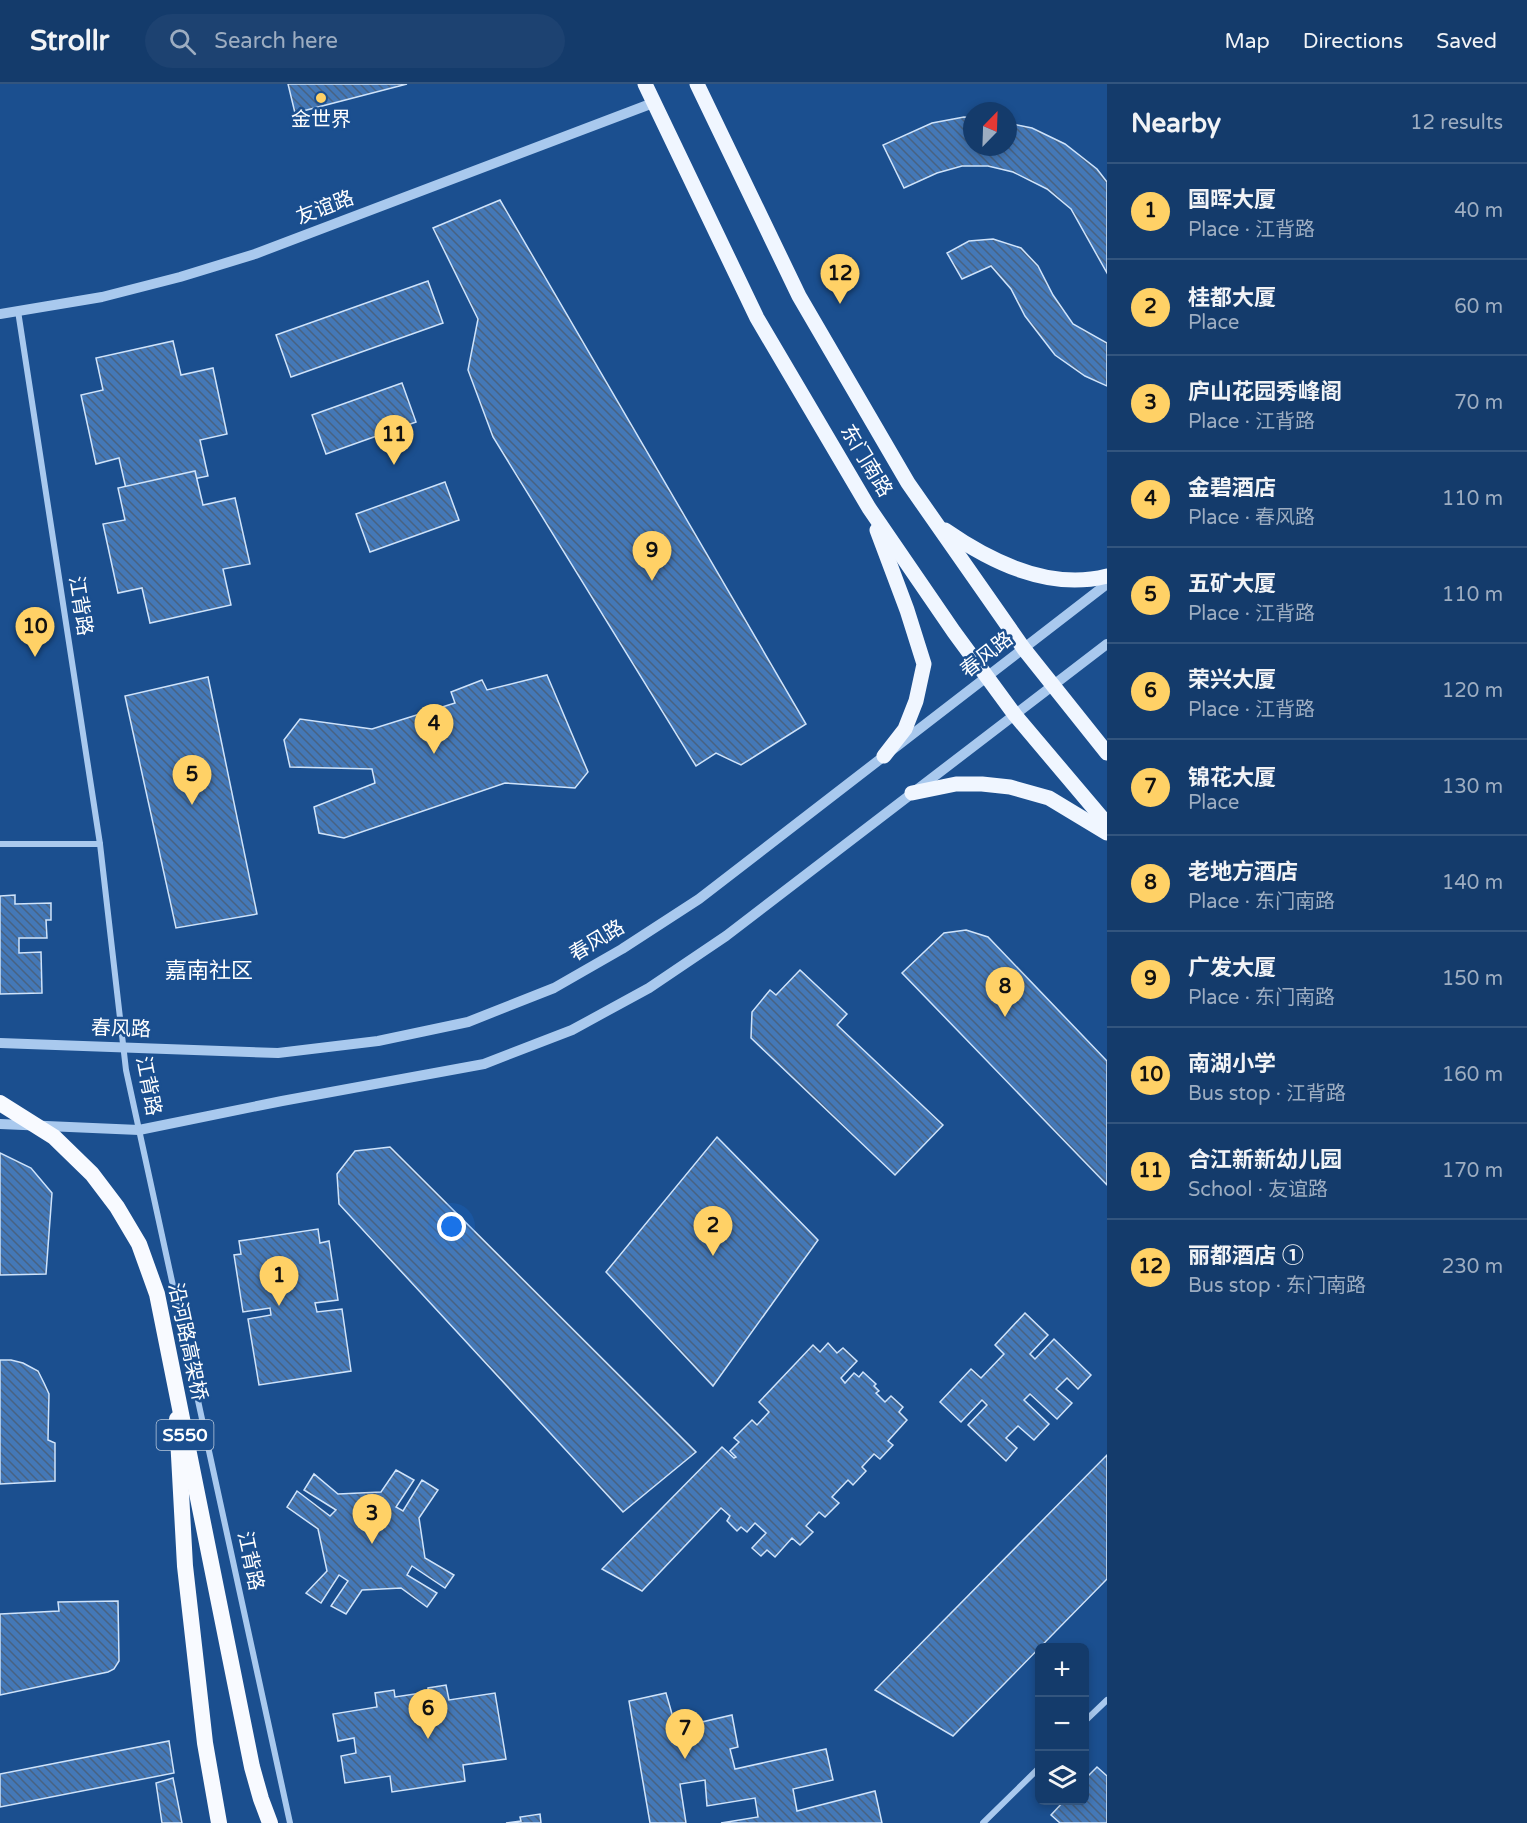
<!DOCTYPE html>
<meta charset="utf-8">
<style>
:root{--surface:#143b6b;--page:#1d4271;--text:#f1f3f6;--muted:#9dadc1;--line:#33557e;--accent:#ffd166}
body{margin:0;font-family:"Varela Round","Noto Sans SC",sans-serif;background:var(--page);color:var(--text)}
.controls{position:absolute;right:18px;bottom:18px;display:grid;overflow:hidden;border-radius:9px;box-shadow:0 3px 9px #0003}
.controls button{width:54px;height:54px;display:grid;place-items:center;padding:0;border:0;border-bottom:2px solid var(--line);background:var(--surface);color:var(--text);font:30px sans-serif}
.compass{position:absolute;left:963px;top:18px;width:54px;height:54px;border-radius:50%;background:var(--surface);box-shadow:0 3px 9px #0003;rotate:23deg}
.you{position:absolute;left:452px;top:1143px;width:21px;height:21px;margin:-15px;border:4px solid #fff;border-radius:50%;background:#1a73e8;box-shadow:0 0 0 9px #1a73e833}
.badge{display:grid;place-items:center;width:39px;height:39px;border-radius:50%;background:var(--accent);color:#111;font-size:20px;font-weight:700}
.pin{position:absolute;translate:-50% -50px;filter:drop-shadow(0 2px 3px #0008)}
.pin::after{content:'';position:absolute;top:32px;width:21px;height:18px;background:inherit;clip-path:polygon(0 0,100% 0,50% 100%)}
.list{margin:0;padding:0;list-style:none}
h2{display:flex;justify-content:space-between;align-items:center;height:78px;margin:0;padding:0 24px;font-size:26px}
h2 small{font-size:20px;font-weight:400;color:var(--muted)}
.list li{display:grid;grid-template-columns:39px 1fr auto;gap:18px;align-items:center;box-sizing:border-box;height:96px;padding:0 24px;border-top:2px solid var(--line)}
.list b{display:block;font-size:22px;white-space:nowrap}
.list p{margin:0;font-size:20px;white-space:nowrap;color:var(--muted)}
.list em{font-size:20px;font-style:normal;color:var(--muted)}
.icon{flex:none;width:33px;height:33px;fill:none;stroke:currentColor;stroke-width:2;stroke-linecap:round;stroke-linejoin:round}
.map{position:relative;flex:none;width:1107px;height:1739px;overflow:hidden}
header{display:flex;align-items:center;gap:36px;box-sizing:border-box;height:84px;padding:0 30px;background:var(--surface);border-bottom:2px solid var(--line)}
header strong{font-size:28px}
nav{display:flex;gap:33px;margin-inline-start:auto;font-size:21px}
.search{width:420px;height:54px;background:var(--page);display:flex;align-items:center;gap:15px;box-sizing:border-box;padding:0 21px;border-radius:33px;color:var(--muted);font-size:22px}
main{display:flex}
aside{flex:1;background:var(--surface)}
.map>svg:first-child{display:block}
.building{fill:url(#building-back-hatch);stroke:#cfe3fa;stroke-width:1.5}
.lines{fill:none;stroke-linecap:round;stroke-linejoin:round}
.minor{stroke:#a9c9ee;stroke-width:6}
.tertiary{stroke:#a9c9ee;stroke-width:10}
.primary{stroke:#f0f6ff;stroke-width:15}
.trunk{stroke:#f8faff;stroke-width:16}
.trunk-bridge{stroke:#f8faff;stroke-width:16}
.poi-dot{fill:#ffd166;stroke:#1b4f8f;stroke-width:2}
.labels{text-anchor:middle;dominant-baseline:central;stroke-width:5;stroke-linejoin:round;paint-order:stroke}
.shield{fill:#1b4f8f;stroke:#bbcadd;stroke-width:1.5}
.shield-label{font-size:18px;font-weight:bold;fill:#fff}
.poi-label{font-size:20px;fill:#fff;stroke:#1b4f8f}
.street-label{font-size:20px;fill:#fff;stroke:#1b4f8f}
.quarter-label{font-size:22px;fill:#fff;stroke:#1b4f8f}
</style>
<header>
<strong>Strollr</strong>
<div class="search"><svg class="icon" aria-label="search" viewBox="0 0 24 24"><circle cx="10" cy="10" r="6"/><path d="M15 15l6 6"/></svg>Search here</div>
<nav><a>Map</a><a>Directions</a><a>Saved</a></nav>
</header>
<main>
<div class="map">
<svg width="1107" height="1739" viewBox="0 0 1107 1739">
<defs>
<pattern id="building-back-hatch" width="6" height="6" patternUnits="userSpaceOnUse" patternTransform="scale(1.5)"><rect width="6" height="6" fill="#4478b7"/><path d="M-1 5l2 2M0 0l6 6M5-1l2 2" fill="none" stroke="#486282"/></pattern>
</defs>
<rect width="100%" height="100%" fill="#1b4f8f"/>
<!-- building -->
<g class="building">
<polygon points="288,0 407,0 295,29"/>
<polygon points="964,33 972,34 972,63 1008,63 1008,39 1032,44 1065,60 1097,85 1107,98 1107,189 1071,125 1047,105 1013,88 988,82 962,82 937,89 904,104 883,61 932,39"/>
<polygon points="500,116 806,640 741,681 716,669 696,682 493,353 468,286 478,235 433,144"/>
<polygon points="993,155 1021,164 1038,182 1053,211 1073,240 1107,259 1107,302 1085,292 1055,271 1025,232 1011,205 991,182 962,195 947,169 969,157"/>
<polygon points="428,197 443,239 291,293 276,251"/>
<polygon points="173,257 181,291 213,284 227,350 200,356 208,392 127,409 119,374 96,380 81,311 103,306 96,274"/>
<polygon points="402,299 416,338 326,370 312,331"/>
<polygon points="195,387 203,421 235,414 250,480 223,485 231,521 150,539 142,504 118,509 103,440 125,436 118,404"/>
<polygon points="445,398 459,436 370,468 356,430"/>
<polygon points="547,591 588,688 575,704 505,699 344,754 319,749 314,723 375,699 372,685 290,683 284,656 300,635 372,645 455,619 451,608 482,596 487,606"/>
<polygon points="208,593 257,830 176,844 125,612"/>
<polygon points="15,811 15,820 51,819 51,836 46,836 47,854 19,854 19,869 41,868 42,909 0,910 0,812"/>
<polygon points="966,846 988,853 1107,977 1107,1101 902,889 944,849"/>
<polygon points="800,886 847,930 837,941 943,1041 895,1091 751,954 752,928 770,906 776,911"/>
<polygon points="717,1053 818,1156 713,1302 606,1188"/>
<polygon points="390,1063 696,1368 623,1428 339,1120 337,1090 355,1067"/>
<polygon points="0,1069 31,1084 52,1109 46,1190 0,1191"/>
<polygon points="318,1145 320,1159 329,1157 338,1216 315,1219 317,1228 342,1225 351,1287 259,1301 248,1235 271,1231 270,1224 243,1228 234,1171 241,1170 239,1157"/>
<polygon points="1025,1229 1048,1251 1030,1270 1035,1275 1054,1255 1091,1291 1078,1305 1067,1294 1056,1305 1072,1319 1057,1335 1030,1310 1024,1316 1049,1340 1034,1356 1018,1342 1006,1354 1017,1364 1006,1377 968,1341 987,1321 982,1316 961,1338 940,1318 971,1285 981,1294 1004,1270 995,1261"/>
<polygon points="828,1259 837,1269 843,1264 857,1277 841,1294 845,1299 854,1289 859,1293 863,1288 876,1300 874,1302 879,1307 876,1309 885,1318 891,1312 903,1323 899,1328 907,1336 888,1357 893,1361 880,1375 874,1370 862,1383 866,1387 853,1401 848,1396 832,1413 839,1419 825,1433 819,1428 806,1442 813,1448 800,1461 792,1454 775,1473 767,1466 761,1472 752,1464 766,1449 755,1439 747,1448 741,1443 737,1447 727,1437 730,1432 721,1424 642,1507 602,1485 722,1363 734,1374 736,1373 730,1367 739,1358 734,1354 752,1336 757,1341 769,1328 759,1318 813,1261 820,1268"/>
<polygon points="0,1276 11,1276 23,1279 38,1287 44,1299 49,1310 48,1356 55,1359 55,1397 0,1400"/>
<polygon points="1107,1371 1107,1495 953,1652 875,1606"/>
<polygon points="396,1386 414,1396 396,1423 403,1427 422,1396 438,1406 419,1434 425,1474 454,1491 445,1504 412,1482 407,1491 437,1509 427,1523 401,1504 362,1506 346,1530 331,1522 348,1497 339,1491 321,1519 306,1509 327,1487 318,1445 287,1423 297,1407 330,1432 336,1426 304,1406 314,1390 338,1410 381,1408"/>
<polygon points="118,1517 119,1577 114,1585 108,1588 0,1611 0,1530 59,1527 58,1518"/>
<polygon points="446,1601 449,1616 495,1609 506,1675 463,1681 465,1697 392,1708 390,1692 345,1699 341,1672 356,1669 354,1654 338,1657 333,1630 377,1623 375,1609 394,1606 395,1613 428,1608 428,1604"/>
<polygon points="666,1609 676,1644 732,1631 738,1663 730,1665 735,1685 826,1665 833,1696 793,1705 797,1727 875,1707 882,1739 721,1739 758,1733 755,1714 707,1722 705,1696 680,1700 686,1739 650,1739 629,1617"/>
<polygon points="169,1657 174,1689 0,1723 0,1690"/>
<polygon points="1097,1683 1107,1692 1107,1739 1060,1739 1051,1731 1065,1716 1084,1716 1084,1696"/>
<polygon points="173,1694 182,1739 162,1739 156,1699"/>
<polygon points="540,1730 541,1739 506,1739 521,1737 520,1733"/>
</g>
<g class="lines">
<!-- minor -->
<g class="minor">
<polyline points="18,227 100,760 126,986 290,1739"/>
<polyline points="0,760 100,760"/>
<polyline points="1084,1638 1107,1616"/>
<polyline points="983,1739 1040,1683"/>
</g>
<!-- tertiary -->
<g class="tertiary">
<polyline points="0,230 102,213 180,193 255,170 653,19"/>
<polyline points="0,959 278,969 378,957 468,938 554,904 622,865 699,815 1107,500"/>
<polyline points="0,1040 139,1046 282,1017 484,980 572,946 649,904 726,852 1107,560"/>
</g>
<!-- primary -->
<g class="primary">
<polyline points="645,0 757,234 869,424 954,548 1015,631 1107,740"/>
<polyline points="697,0 799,212 908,399 1024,565 1107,669"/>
<polyline points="877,446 907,526 924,580 916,617 905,645 884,672"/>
<path d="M 945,446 C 991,478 1049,507 1107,492"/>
<polyline points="912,709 956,700 982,700 1010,703 1049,714 1107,749"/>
</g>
<!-- trunk -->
<polyline class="trunk" points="177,1335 185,1482 205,1659 219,1739"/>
<!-- trunk-bridge -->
<polyline class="trunk-bridge" points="0,1019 54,1053 92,1090 117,1123 139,1160 157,1210 252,1683 261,1715 270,1739"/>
</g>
<!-- markers -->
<circle class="poi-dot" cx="321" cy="14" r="6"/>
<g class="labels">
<!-- shield labels -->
<rect class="shield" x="156.5" y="1336" width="57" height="30" rx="4.5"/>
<g class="shield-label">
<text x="185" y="1351">S550</text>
</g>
<!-- poi labels -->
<g class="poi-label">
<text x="321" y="36">金世界</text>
</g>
<!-- street labels -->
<g class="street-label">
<text transform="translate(325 124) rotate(-21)">友谊路</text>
<text transform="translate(866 377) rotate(59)">东门南路</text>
<text transform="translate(80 522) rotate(81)">江背路</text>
<text transform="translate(987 571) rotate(-38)">春风路</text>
<text transform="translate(597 857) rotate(-31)">春风路</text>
<text transform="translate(121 945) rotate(2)">春风路</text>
<text transform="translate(148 1002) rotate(79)">江背路</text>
<text transform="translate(187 1258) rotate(78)">沿河路高架桥</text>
<text transform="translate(250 1477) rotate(78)">江背路</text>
</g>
<!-- quarter labels -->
<g class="quarter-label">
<text x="209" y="887">嘉南社区</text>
</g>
</g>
</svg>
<div class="controls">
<button>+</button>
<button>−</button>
<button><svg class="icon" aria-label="layers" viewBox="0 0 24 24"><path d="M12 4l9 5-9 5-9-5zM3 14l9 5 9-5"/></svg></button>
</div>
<svg class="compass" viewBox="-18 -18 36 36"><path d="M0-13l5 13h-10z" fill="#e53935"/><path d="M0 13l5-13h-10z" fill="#9dadc1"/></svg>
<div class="you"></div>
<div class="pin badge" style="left:279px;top:1222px">1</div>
<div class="pin badge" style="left:713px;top:1172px">2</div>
<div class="pin badge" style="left:372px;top:1460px">3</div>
<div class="pin badge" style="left:434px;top:670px">4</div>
<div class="pin badge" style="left:192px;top:721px">5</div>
<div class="pin badge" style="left:428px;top:1655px">6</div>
<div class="pin badge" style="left:685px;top:1675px">7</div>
<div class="pin badge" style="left:1005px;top:933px">8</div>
<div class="pin badge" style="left:652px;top:497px">9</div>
<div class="pin badge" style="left:35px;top:573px">10</div>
<div class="pin badge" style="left:394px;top:381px">11</div>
<div class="pin badge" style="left:840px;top:220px">12</div>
</div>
<aside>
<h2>Nearby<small>12 results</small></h2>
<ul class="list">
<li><span class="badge">1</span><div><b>国晖大厦</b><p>Place · 江背路</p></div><em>40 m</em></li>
<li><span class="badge">2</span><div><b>桂都大厦</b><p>Place</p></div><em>60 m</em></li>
<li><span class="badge">3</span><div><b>庐山花园秀峰阁</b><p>Place · 江背路</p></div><em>70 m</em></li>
<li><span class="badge">4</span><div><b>金碧酒店</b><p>Place · 春风路</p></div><em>110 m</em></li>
<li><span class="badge">5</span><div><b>五矿大厦</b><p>Place · 江背路</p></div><em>110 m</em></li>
<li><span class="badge">6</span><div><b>荣兴大厦</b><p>Place · 江背路</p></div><em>120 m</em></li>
<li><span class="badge">7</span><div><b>锦花大厦</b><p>Place</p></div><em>130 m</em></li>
<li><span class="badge">8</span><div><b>老地方酒店</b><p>Place · 东门南路</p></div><em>140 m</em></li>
<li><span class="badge">9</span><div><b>广发大厦</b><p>Place · 东门南路</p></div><em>150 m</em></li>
<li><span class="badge">10</span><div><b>南湖小学</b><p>Bus stop · 江背路</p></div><em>160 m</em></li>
<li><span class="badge">11</span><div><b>合江新新幼儿园</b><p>School · 友谊路</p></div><em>170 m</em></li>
<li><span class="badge">12</span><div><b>丽都酒店 ①</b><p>Bus stop · 东门南路</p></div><em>230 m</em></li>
</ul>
</aside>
</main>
